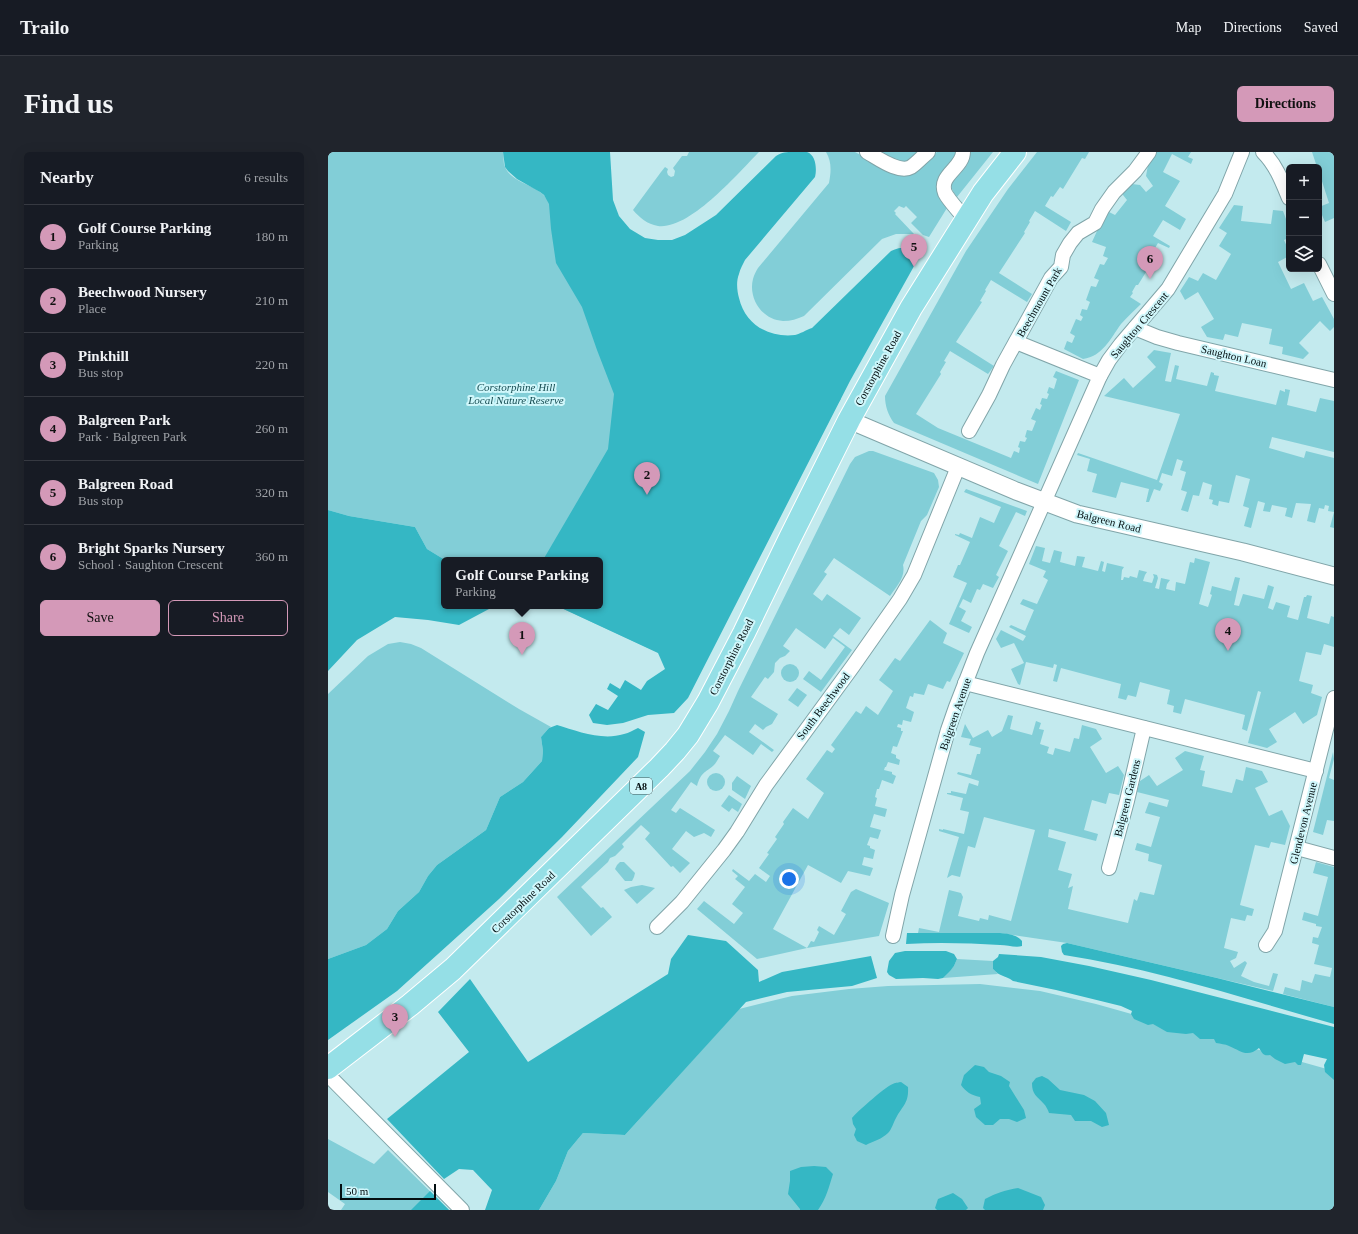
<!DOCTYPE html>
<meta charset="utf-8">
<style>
:root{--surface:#171b24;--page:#20242c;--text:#f1f3f6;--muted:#9ea1a6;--line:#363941;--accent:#d499b8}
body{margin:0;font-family:Georgia,serif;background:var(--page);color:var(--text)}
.controls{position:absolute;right:12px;top:12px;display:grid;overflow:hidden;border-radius:6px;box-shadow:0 4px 16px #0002}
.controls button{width:36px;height:36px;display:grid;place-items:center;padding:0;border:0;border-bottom:1px solid var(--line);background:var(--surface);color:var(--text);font:20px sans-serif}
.scale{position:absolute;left:12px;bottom:10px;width:96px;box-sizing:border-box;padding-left:4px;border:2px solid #030e10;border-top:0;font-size:11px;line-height:14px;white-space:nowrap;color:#030e10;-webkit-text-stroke:3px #d0f7fb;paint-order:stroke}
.you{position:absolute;left:461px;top:727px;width:14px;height:14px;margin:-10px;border:3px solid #fff;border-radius:50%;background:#1a73e8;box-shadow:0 0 0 6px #1a73e833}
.badge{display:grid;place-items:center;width:26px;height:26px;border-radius:50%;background:var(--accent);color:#111;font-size:13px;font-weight:700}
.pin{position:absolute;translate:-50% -33px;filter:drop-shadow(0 1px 2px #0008)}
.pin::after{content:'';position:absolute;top:21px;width:14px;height:12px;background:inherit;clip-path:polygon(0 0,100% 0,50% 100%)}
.popup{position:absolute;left:113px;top:405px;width:162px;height:52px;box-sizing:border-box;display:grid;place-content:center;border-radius:6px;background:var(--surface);filter:drop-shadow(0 1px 3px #0005);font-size:13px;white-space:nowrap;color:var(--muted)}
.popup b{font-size:15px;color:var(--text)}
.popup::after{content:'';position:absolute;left:50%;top:100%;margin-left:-8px;border:8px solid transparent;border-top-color:var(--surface)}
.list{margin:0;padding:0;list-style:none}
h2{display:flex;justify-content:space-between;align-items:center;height:52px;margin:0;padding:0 16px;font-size:17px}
h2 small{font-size:13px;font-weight:400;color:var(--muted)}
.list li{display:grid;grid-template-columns:26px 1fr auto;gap:12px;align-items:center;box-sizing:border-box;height:64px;padding:0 16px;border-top:1px solid var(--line)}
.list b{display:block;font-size:15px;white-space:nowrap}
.list p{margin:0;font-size:13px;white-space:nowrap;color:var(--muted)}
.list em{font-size:13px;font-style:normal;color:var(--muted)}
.actions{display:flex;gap:8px;padding:12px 16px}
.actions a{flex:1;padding:9px 0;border:1px solid var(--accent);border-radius:6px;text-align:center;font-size:14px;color:var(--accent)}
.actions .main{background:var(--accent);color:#111}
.icon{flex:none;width:22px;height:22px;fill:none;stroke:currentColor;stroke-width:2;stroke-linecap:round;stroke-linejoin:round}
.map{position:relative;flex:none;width:1006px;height:1058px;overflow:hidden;border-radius:6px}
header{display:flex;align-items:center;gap:24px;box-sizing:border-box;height:56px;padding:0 20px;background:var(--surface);border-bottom:1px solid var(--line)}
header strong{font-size:19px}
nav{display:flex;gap:22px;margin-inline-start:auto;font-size:14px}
.intro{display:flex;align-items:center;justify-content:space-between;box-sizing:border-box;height:96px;padding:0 24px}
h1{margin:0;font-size:28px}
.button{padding:10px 18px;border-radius:6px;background:var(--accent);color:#111;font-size:14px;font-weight:700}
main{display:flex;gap:24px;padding:0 24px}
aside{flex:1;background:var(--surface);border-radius:6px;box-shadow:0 4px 16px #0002}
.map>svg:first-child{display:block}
.green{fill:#82ced7}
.forest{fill:#35b7c4}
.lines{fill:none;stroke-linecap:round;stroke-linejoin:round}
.minor-casing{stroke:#81a5a9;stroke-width:16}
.tertiary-casing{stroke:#81a5a9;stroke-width:19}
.primary-casing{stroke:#fff;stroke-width:24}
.minor{stroke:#fff;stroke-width:14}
.tertiary{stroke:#fff;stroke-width:17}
.primary{stroke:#95dfe6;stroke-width:22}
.labels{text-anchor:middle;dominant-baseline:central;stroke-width:4;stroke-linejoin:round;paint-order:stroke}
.shield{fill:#d0f7fb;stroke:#405456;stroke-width:1}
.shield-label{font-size:10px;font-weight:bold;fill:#030e10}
.street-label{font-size:11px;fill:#030e10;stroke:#d0f7fb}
.park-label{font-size:11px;font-style:italic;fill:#174d53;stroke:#d0f7fb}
</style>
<header>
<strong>Trailo</strong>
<nav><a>Map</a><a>Directions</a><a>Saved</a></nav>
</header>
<div class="intro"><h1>Find us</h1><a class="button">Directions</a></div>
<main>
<aside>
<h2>Nearby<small>6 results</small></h2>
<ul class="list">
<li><span class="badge">1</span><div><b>Golf Course Parking</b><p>Parking</p></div><em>180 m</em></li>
<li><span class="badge">2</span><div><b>Beechwood Nursery</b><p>Place</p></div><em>210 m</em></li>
<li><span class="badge">3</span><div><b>Pinkhill</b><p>Bus stop</p></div><em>220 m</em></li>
<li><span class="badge">4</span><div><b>Balgreen Park</b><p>Park · Balgreen Park</p></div><em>260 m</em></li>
<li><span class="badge">5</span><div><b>Balgreen Road</b><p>Bus stop</p></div><em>320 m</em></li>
<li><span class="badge">6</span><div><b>Bright Sparks Nursery</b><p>School · Saughton Crescent</p></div><em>360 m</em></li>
</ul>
<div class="actions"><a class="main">Save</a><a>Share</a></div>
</aside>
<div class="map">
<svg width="1006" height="1058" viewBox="0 0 1006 1058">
<rect width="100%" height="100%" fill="#c3eaee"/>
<!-- green -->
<g class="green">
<path d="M 0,0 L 175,0 C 176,5 175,11 177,15 C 185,34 215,32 222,53 C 224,60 223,69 223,77 L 513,247 L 331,501 L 229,454 L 272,454 L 272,408 L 117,408 L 99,397 L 87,375 L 21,364 L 0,358 Z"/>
<path d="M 361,0 L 431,0 C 410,21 362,78 330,74 C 319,72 312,66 305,58 L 333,20 L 337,15 L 340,17 L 339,20 L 340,23 L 343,25 L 346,24 L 347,19 L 345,16 L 354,4 L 359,4 Z"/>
<path d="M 498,0 L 527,0 L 564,20 L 586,19 L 609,0 L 629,0 L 619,56 L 601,85 L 595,83 L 583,71 L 589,65 L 578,54 L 576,56 L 571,54 L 566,59 L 568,61 L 567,62 L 586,82 L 568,82 L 554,87 L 476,164 C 469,167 463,169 455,169 C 434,168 420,146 425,127 C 426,123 428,119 430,116 L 501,31 C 503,20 504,10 498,0 Z"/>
<path d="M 551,0 L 591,0 C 572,16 571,11 551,0 Z"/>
<path d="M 642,0 L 665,0 L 629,45 C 615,27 631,27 639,13 C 641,9 641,5 642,0 Z"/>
<path d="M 709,0 L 761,0 L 757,7 L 754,6 L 735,37 L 732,35 L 725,45 L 723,44 L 717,54 L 743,70 L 738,79 L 707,59 L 701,69 L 702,70 L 696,80 L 697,81 L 671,121 L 704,142 L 699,150 L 663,128 L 657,138 L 658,139 L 652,149 L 654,150 L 628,190 L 666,214 L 660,222 L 622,199 L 616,209 L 618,210 L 612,220 L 613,222 L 588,262 L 610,276 L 683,306 L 686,299 L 691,301 L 692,296 L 690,295 L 692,289 L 697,290 L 699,286 L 697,285 L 699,278 L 704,279 L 708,269 L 703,267 L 708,256 L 712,258 L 714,253 L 712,252 L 714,246 L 719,247 L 721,242 L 719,241 L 721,235 L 726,237 L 729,227 L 725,225 L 728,219 L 751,228 L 710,332 L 566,271 C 560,263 557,254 557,244 L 638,99 L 680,37 Z"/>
<path d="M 824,0 L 863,0 L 860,5 L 865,7 L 863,12 L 844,2 L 835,20 L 852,29 L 837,54 L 858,67 L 852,78 L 835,68 L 825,84 L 842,94 L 841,96 L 830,91 L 824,101 L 832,106 L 831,108 L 825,104 L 816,118 L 818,120 L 810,133 L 808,133 L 804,140 L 805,141 L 802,145 L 813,152 C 806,159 799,165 793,172 C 782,187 775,204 755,207 L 736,197 L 739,189 L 744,191 L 747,184 L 742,181 L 748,167 L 753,169 L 755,165 L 752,163 L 754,157 L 759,158 L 762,150 L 758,148 L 763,134 L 768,135 L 771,128 L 766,126 L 772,112 L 776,113 L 780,106 L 775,104 L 778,95 L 764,90 L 774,68 L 781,60 L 787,63 L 799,48 L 795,43 L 795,40 L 804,32 L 812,33 L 818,40 L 825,34 L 818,24 L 820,13 Z"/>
<polygon points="984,0 1006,0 1006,66 997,70 994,63 991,64 991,55 1001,51 991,20 991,15 989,15"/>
<polygon points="906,53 915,54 913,69 943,72 945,58 955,59 961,75 961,86 956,88 961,99 961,104 950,110 963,137 976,131 985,149 994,145 1006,167 1006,175 1002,179 992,169 971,191 981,201 975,207 954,202 955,195 941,192 944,177 914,171 910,185 897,182 895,188 879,185 873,175 886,167 870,140 857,148 852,139 861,125 870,129 875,121 888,128 903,102 891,94 899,81 891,76"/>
<polygon points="826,198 843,201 837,229 843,230 847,213 851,214 848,227 879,234 883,220 886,221 886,223 891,224 887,239 948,253 952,238 957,240 957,237 962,238 959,253 988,260 992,246 1006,249 1006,300 944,285 941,296 976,306 978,299 1006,306 1006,376 1002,375 1006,360 1000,359 1001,354 997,353 996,357 991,356 987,371 979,369 983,352 968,351 964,366 957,364 959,356 944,353 942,360 935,359 937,351 930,349 923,376 916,374 921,356 915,354 922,327 908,323 901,351 891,349 890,354 884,352 885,348 881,347 884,333 875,330 871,344 865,343 860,360 853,358 859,340 853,338 858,320 852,318 855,309 849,307 844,324 834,321 831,330 835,332 832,339 826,337 821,350 818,350 821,337 793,330 788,346 764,340 769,322 759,319 762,307 749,303 750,301 829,328 852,262 776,244 796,226 805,236 828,215 819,205"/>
<path d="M 541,299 L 545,299 L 606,321 L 610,328 L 611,335 L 599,363 L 593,369 L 575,413 C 578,425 568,435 562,444 L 506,406 L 496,420 L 499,422 L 485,442 L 494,449 L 499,442 L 533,466 L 521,483 L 512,476 L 505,484 L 524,498 L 493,540 L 475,527 L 481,519 L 493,528 L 517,495 L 505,486 L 497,497 L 468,476 L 455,494 L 462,499 L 457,504 L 452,506 L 447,511 L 446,520 L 440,527 L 437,525 L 423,545 L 450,562 L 444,572 L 438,575 L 435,578 L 427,572 L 421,580 L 446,598 L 444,600 L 433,592 L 425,603 L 397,583 L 385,599 L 392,604 C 390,607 388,611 386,613 C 377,621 373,620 369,634 L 363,630 L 343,658 L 348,661 L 352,656 L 387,678 L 383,685 L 376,681 L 366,685 L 358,679 L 344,697 L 362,711 L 352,721 L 345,714 L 343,715 L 317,687 L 322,681 L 313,673 L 294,692 L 296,695 L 287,704 L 282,706 L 280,710 L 253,735 L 273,756 L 275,755 L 284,765 L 263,784 L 229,745 L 362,619 L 377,600 L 389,582 L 401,559 L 410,539 L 522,312 L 527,305 Z"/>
<polygon points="638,337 699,359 697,364 688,360 671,394 680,399 668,423 671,425 665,436 655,432 652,438 649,437 643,451 635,447 631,455 638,459 633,469 644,475 641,481 621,472 639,431 625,425 630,413 632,413 642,390 627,383 627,382 631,383 632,381 644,386 652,365 666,371 673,355 636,340"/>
<polygon points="708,394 717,396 714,409 722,411 726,398 734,400 732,410 747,414 749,404 757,405 754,415 770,419 773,409 776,410 774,419 777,420 779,411 796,415 794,418 793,428 795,428 796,425 801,426 802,424 809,426 811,418 819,420 817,423 815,429 824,431 826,425 825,422 829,423 830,426 827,436 831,437 833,426 842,428 839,432 838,437 847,439 848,430 857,432 862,410 866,411 867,406 882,410 871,452 880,455 884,443 882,442 884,434 903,439 907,425 912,426 906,453 911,454 915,442 936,447 940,433 946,435 940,456 945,458 948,450 962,454 959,465 970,468 976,445 978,445 979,443 984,444 979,466 1001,472 1003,464 1006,465 1006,495 996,492 993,503 978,500 971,529 985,533 983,541 994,545 989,563 975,572 967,560 941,577 949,590 939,596 920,591 933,540 930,539 919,579 914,577 917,563 857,547 853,562 845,560 846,554 839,552 842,538 812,530 808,545 800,543 798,548 790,546 793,532 733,516 729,530 725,529 729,513 726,512 725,516 698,510 692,533 690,532 683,517 696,511 686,491 673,496 668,487 673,478 695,489 698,484 681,475 683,473 697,479 706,458 692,452 695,447 709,452 720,428 715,425 718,419 701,412"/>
<polygon points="602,468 619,481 615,491 636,501 622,530 619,529 615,537 600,532 596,543 586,541 585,545 582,544 578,556 586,560 583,570 575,568 574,573 570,572 569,575 573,576 573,579 575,579 569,595 565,594 563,601 568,603 568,606 572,608 571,613 560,610 558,615 557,615 556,618 564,620 564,622 568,624 565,632 554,628 551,637 549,637 547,645 549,646 547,654 559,657 557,665 546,662 542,675 553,678 550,687 542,685 539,693 542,694 542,696 547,698 545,707 536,705 534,713 545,716 542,724 520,719 513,731 480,713 445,777 479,796 483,789 486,790 491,780 489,778 491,774 506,783 518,762 513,759 523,740 528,737 561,751 551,784 479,796 429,807 369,757 376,749 406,772 415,761 404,752 417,735 407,727 410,724 404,719 405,717 421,729 427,722 438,730 442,724 431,716 441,702 439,701 449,687 447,685 456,672 455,670 465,656 480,667 496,641 478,627 499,598 504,601 507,597 503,593 528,559 533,562 538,554 550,563 565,539 551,528 567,506 572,509"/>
<polygon points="72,490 83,492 93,496 191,557 223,575 221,576 213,585 215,599 214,609 195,630 172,645 158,678 109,713 100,724 91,740 70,759 59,777 38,793 0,807 0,542 40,504 60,492"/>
<circle cx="462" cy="521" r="9"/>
<polygon points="469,536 479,543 470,555 460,548"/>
<polygon points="680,563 685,564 682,577 704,583 708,569 713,571 711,577 716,578 712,592 721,595 719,601 725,603 727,596 742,600 746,586 751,587 754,573 768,577 774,587 762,595 778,621 790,614 796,623 791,643 781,641 778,652 764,648 756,678 770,682 768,689 721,677 720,685 738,690 730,718 744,722 740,736 745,734 740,757 800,771 806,747 809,749 812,740 826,743 834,713 820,709 821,702 807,698 809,691 823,695 832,665 817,661 821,650 839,655 841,648 809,640 812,629 821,623 829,634 855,618 847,606 857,599 876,604 872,618 877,619 874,634 904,641 908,627 915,629 918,615 934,619 940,630 927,636 941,664 954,658 962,674 957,693 943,690 941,696 927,693 912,753 926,757 924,764 919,763 917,769 903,766 896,796 910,800 908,806 902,809 906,816 917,809 919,811 913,824 926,830 941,834 945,821 950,822 945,839 739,791 672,781 590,781 591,776 611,780 621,738 633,741 635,745 630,764 651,769 652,766 660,768 661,763 683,769 707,678 656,665 647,696 640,694 632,725 624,723 619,726 631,685 611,679 611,677 615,678 615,677 636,682 641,660 632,658 635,646 619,642 619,641 623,641 623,639 638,642 641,631 650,634 651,629 629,622 630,620 643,623 649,602 652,602 653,596 641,593 643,587 633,585 637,572 645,586 660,578 664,585 674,579"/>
<polygon points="1005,600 1006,607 1001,626 1006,628 1006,669 999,668 995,683 985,680"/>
<circle cx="388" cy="630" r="9"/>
<polygon points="409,624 423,634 417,647 404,638 404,631"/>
<polygon points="401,643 414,652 410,660 404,656 401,660 393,654"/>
<polygon points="292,710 296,710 307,721 306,725 304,729 297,729 287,717 289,713"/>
<polygon points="988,710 1006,715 1006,855 955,842 957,835 972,839 974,828 984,831 987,822 1002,825 1004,816 986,812 991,793 984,791 985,785 990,786 994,775 988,774 988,772 974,768 976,760 990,764 1000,725 985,721"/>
<polygon points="314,733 327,736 309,752 296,738 303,735"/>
<polygon points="629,807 665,809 665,817 670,822 615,826 626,814"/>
<polygon points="652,832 712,839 768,852 1006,919 1006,1058 211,1058 228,1029 240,999 255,981 297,983 411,857 464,844 521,837 560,834"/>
<polygon points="0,987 46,1012 60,998 121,1058 13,1058 17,1052 0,1040"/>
</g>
<!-- forest -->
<g class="forest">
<path d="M 175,0 L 282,0 L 285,48 L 291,64 L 302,77 L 317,86 L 330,88 L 344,88 L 357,83 L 388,63 L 448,4 C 454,0 458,0 466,0 C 469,0 475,0 479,0 C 488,3 489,17 487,25 L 417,108 C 415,112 412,117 411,122 C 408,129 409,139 411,146 C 417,172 440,186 467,183 C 472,182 478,178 484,176 L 563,99 C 573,94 583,95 595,98 L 522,229 L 360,546 L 346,561 L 320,563 L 295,571 L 279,573 L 265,571 L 261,563 L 268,552 L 280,558 L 290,544 L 279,537 L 282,531 L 292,537 L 297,528 L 313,538 L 319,529 L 337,517 L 330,501 L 229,454 L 272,454 L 272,408 L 215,408 L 280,297 L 286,242 L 269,198 L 254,155 L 228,111 L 223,77 L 221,52 L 216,43 L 212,40 L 189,27 L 180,19 L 177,15 Z"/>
<polygon points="0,358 21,364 87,375 99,397 117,408 116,454 161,454 161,457 131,473 100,468 67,465 29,488 0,519"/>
<path d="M 229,573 C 249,579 274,589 296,582 C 301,581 305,578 310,576 L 317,580 L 310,605 L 234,685 L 171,747 L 69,839 L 0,888 L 0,807 L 38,793 L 59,777 L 70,759 L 91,740 L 100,724 L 109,713 L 158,678 L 172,645 L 195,630 L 214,609 L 215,599 L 213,585 L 221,576 Z"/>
<path d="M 579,781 L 672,781 C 680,782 688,782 694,789 L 694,794 C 688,796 679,793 672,793 C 641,791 609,790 578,792 Z"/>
<polygon points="360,783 398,789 430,818 431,830 454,820 543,804 549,826 524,834 459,840 418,850 297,983 255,981 240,999 228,1029 211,1058 157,1058 164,1038 145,1018 131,1017 116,1027 59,967 141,900 110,860 142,827 200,910 340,822 343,807"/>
<path d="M 739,791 L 889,826 L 1006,855 L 1006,872 C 917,847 828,817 736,803 L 734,800 L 733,794 L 735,792 Z"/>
<polygon points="577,799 618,799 626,802 629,807 626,814 622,819 615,826 610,827 595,826 568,827 561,823 559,820 561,809 567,801"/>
<path d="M 671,802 L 713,805 L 761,814 L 823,828 L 1006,875 L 1006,928 L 997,920 L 996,913 L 999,907 L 976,902 L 973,913 L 970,913 L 967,910 L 957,912 L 947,907 L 942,903 C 935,904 935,902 931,896 C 919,906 913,899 901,894 C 897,892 893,892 888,891 L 886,887 L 872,887 L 865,881 L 858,882 L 839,880 L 825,872 L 820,873 L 806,867 L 803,862 L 804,859 L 793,854 L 728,838 L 685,829 C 677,823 672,825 665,817 L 665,809 L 670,805 Z"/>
<path d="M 647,913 L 656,915 L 661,920 L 673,924 L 682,930 L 681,934 L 696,958 L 698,966 L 689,970 L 681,967 L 672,967 L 665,973 L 657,973 L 648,965 L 646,957 L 653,952 L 652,945 C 643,943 638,940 633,933 L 636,923 Z"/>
<path d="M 714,924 L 720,927 L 732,938 L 756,943 L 767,949 L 778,961 L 781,973 L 774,975 L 763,969 L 747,969 L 743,963 L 721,961 C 720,958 718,954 716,952 C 709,944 704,943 704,931 L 708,926 Z"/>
<path d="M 573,930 L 580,935 C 581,951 575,953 568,966 C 565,971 564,977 560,981 C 554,987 546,989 538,993 L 529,989 L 526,983 L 528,977 L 525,972 L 524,966 C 530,959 559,933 567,931 C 568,931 573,930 573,930 Z"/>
<path d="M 486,1014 L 498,1015 L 505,1022 C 501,1035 498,1047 490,1058 L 472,1058 L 472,1057 L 460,1042 L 462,1029 L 462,1019 L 473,1015 Z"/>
<path d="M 690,1036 L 713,1045 L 717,1053 L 715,1058 L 657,1058 L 655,1056 L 657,1047 C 668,1041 678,1038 690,1036 Z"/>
<polygon points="102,1039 121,1058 83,1058"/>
<polygon points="625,1041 634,1047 640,1056 638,1058 609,1058 607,1056 610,1047"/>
</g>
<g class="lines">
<!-- minor casing -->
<g class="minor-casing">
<g id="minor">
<path d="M 539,0 C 550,6 571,22 583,15 C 589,11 594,5 600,0"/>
<path d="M 635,0 C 635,16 610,23 617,41 C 621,49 633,61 638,68"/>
<path d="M 935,0 C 948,13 954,29 961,46"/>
<polyline points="991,112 1006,142"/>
<polyline points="807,176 829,185 850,191 1006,228"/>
<polyline points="688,190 772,224"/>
<polyline points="641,279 661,243 675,213 723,126 733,115 735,103 742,91 750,81 767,71 774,57 786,40 807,19 821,0"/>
<polyline points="637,531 988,619"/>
<polyline points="969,696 1006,706"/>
<polyline points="781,716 799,649 816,576"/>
<polyline points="329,775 354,750 396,698 409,680 438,633 525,514 572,447 586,423 630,315"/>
<polyline points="565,784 574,743 620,578 628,555 649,501 772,224 781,208 793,192 840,137 897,42 914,0"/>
<polyline points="938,793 947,779 1006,546"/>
<polyline points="0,923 134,1058"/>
</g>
</g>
<!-- tertiary casing -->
<g class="tertiary-casing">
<polyline id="tertiary" points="521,268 688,339 749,362 915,400 1006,424"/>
</g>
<!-- primary casing -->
<g class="primary-casing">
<polyline id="primary" points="0,916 82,853 125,817 331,616 347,599 360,583 380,550 416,481 461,388 521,268 583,156 655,41 687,0"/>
</g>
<!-- minor -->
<use href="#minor" class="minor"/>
<!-- tertiary -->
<use href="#tertiary" class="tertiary"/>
<!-- primary -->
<use href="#primary" class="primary"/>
</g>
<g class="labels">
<!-- shield labels -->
<rect class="shield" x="302" y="626" width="22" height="16" rx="3"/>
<g class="shield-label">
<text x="313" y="634">A8</text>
</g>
<!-- street labels -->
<g class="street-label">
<text transform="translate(711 150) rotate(-60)">Beechmount Park</text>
<text transform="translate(811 173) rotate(-50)">Saughton Crescent</text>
<text transform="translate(906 204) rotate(13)">Saughton Loan</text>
<text transform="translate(550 216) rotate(-61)">Corstorphine Road</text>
<text transform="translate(781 369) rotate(14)">Balgreen Road</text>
<text transform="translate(403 505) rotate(-63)">Corstorphine Road</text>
<text transform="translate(495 554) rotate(-53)">South Beechwood</text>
<text transform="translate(627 562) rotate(-71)">Balgreen Avenue</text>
<text transform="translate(799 646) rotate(-76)">Balgreen Gardens</text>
<text transform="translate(975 671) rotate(-76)">Glendevon Avenue</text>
<text transform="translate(195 750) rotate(-44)">Corstorphine Road</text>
</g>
<!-- park labels -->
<g class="park-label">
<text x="188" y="235">Corstorphine Hill<tspan x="188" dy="13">Local Nature Reserve</tspan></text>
</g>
</g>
</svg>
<div class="controls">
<button>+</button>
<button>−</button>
<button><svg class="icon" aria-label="layers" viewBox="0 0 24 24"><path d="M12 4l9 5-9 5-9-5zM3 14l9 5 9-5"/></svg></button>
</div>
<div class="scale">50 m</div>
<div class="you"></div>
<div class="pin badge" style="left:194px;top:503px">1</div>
<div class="popup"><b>Golf Course Parking</b>Parking</div>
<div class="pin badge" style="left:319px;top:343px">2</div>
<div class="pin badge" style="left:67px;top:885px">3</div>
<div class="pin badge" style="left:900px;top:499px">4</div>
<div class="pin badge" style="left:586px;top:115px">5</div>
<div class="pin badge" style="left:822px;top:127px">6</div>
</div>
</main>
